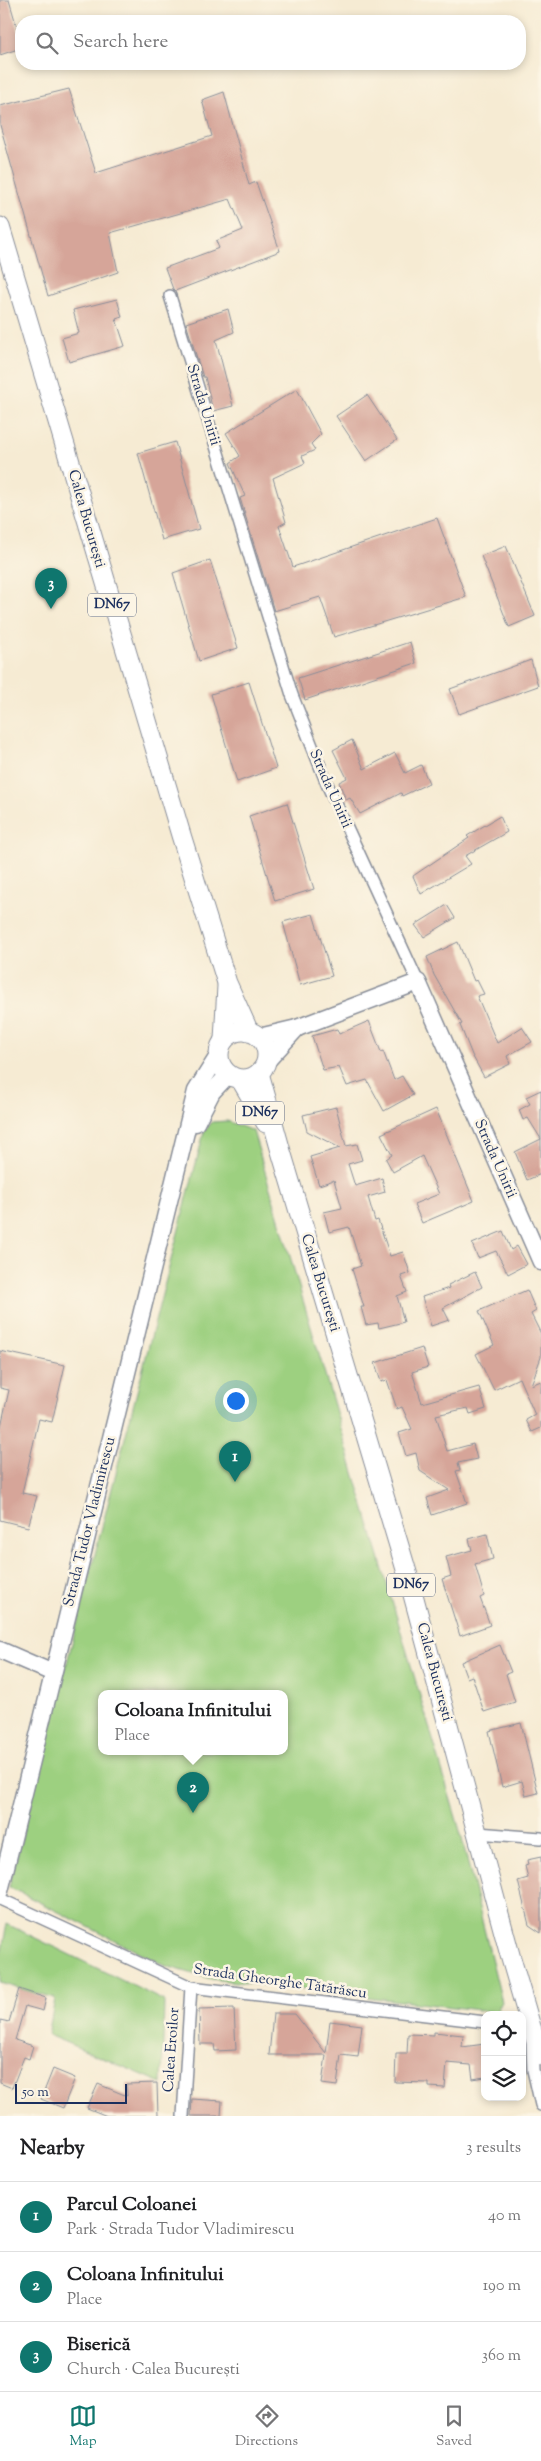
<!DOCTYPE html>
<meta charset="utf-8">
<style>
:root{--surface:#fff;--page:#f2f2f2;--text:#202124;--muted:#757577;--line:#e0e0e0;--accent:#0f766e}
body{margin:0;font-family:"Sorts Mill Goudy",serif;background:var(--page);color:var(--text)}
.controls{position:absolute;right:15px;bottom:15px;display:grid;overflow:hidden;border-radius:10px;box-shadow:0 2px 8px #0003}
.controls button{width:45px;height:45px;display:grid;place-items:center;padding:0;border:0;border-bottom:1px solid var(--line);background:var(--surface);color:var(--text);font:25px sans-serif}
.scale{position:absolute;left:15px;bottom:12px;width:112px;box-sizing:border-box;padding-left:5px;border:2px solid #1b2f5e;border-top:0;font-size:14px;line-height:18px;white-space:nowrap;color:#1b2f5e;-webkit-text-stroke:4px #fcf5e5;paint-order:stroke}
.you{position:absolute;left:235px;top:1400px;width:18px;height:18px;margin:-12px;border:4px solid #fff;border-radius:50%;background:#1a73e8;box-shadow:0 0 0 8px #1a73e833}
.badge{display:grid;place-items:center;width:32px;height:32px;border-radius:50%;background:var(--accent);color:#fff;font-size:16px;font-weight:700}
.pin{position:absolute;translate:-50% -41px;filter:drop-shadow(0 1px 2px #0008)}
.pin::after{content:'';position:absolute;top:26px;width:18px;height:15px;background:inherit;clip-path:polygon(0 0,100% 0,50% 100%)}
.popup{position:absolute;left:98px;top:1690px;width:190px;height:65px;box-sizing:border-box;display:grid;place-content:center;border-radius:10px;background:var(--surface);filter:drop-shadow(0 1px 4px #0005);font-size:16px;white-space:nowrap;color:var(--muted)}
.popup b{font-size:19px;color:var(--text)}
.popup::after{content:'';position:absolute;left:50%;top:100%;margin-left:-10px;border:10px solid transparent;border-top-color:var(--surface)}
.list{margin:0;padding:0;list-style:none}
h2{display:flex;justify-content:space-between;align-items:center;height:65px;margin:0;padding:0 20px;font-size:21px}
h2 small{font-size:16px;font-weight:400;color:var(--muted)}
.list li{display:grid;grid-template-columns:32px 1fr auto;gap:15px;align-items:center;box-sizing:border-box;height:70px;padding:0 20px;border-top:1px solid var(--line)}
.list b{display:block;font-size:19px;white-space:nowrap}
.list p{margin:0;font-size:16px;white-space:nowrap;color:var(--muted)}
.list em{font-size:16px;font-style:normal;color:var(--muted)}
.icon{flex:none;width:28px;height:28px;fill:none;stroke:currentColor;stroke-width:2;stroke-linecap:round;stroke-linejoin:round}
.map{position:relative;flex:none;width:541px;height:2116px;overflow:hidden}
.search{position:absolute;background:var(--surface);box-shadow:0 2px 8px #0003;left:15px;right:15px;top:15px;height:55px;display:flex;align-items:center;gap:12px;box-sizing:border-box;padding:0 18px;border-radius:20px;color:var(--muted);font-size:19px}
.sheet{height:275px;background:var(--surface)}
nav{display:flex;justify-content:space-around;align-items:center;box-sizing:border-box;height:70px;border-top:1px solid var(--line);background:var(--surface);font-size:14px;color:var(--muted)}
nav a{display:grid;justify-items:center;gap:2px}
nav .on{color:var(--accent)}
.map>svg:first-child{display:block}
.green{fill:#9dd080;stroke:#5c806f;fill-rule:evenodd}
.building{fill:#d6a599}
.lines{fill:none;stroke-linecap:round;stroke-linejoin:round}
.minor-casing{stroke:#888d98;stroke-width:14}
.secondary-casing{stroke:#888d98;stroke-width:19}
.primary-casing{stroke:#888d98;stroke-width:21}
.minor{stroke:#fff;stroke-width:11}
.secondary{stroke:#fff;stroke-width:16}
.primary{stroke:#fff;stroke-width:19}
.labels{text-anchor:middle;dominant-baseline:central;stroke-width:5;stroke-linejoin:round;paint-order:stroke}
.shield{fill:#fcf5e5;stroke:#5e6a86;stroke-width:1}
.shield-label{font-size:14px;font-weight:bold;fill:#1b2f5e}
.street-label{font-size:15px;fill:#1b2f5e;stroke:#fcf5e5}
</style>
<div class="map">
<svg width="541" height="2116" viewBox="0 0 541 2116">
<rect width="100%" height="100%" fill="#fcf5e5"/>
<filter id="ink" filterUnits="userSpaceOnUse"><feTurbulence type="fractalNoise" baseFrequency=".02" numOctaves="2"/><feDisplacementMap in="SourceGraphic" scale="10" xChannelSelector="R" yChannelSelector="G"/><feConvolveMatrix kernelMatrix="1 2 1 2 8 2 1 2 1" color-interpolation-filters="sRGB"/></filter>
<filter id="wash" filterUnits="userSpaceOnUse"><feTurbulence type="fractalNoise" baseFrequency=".0096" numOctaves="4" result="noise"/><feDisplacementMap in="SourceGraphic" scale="20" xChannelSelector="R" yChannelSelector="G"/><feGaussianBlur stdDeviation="1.12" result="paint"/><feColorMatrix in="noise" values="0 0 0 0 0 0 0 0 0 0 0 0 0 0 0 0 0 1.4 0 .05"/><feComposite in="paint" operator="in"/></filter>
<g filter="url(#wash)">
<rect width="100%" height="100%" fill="#f6ebd3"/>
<!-- green -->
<g class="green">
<path d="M 227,1121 L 253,1131 L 460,1831 L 502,2002 L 496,2012 L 211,1979 L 166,1966 L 9,1887 L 204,1132 L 212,1122 ZM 102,1694 L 284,1694 L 284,1752 L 102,1752 Z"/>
<polygon points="7,1924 164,2001 162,2083 48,2035 55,1999 0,1983 0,1959"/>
</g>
<g id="blocks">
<!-- building -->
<g class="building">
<polygon points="0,0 9,0 21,41 21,48 0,55"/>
<polygon points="69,89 96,173 212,136 202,100 224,92 249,185 256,182 280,251 175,291 173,289 165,268 219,248 216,241 243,230 230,199 110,233 118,272 48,296 0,125 0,106"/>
<polygon points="117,299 122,317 116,319 125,346 69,362 62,338 79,333 73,310"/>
<polygon points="228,309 234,332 216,340 233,406 213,411 205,377 203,377 186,323"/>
<polygon points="297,389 321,434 311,444 315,450 302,456 305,463 273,478 286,522 279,526 293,567 437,518 466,597 334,637 320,597 274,611 240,498 245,496 230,463 240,456 226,433"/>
<polygon points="367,395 397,440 366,461 336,416"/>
<polygon points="175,442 199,529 162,540 138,453"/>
<polygon points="506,546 535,616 509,627 481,556"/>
<polygon points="210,560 238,648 199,661 173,573"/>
<polygon points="410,642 416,663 305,700 298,678"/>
<polygon points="531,660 538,686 459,714 450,689"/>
<polygon points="249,682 276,768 237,782 211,694"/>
<polygon points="352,740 364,769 395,753 405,773 421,765 429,783 402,796 401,793 360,814 350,798 346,800 339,782 347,778 333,750"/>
<polygon points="287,803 314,889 275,901 249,816"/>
<polygon points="500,816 507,832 465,856 471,864 421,894 413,876 469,838 467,836"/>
<polygon points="447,905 455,918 424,937 415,925"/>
<polygon points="313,914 332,976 300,985 283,922"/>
<polygon points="458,942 474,981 477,980 484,994 477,996 497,1043 522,1027 532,1042 507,1056 510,1064 484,1077 472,1055 460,1025 462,1024 434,975 427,957"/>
<polygon points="369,1021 381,1052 383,1051 394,1080 402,1076 413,1095 384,1111 367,1080 347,1086 339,1067 323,1070 312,1036 337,1029 339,1034"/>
<polygon points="541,1090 541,1139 528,1118 523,1120 519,1110 530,1104 526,1097"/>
<polygon points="336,1107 346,1146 357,1144 362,1160 348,1164 355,1186 382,1178 385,1192 368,1197 375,1221 378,1220 390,1256 403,1252 410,1273 401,1276 407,1292 397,1296 404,1322 379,1328 378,1323 366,1325 361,1307 364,1307 352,1269 361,1266 349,1227 329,1232 324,1212 342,1208 334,1180 319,1185 310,1157 340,1148 307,1131 303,1115"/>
<polygon points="436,1109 474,1201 422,1223 414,1204 439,1194 422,1156 393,1172 386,1159 392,1155 381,1134"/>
<polygon points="541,1139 541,1174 527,1180 515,1152"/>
<polygon points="503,1231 511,1250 517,1246 527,1264 508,1274 496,1251 478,1258 472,1244"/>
<polygon points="475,1272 482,1287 443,1308 449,1320 431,1326 422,1297 449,1288 448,1285"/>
<polygon points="527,1290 536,1311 531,1314 541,1334 541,1357 531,1385 541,1381 541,1428 532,1432 526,1420 535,1415 519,1378 494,1390 476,1354 494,1345 479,1311"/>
<polygon points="422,1348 428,1367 412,1372 422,1403 479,1387 486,1409 470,1414 468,1408 436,1415 447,1451 473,1444 477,1459 458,1463 460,1470 456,1471 467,1503 432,1515 427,1498 449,1490 420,1471 416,1453 406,1456 399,1433 412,1429 402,1407 397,1409 387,1380 381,1382 375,1363"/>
<polygon points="0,1351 65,1365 52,1422 39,1419 22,1493 37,1496 28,1527 0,1520 0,1431 9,1390 0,1388"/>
<polygon points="487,1534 493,1559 475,1564 484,1596 480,1598 490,1625 460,1636 442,1579 451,1576 446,1557 472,1550 469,1539"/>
<polygon points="500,1645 511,1672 506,1674 515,1702 484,1712 472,1676 467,1678 461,1662"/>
<polygon points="521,1723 538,1793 526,1796 522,1781 502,1787 489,1731"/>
<polygon points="541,1857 541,1933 529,1925 518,1881 528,1878 525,1866 528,1865 527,1860"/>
<polygon points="19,1989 46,1998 43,2011 25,2006 15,2040 33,2046 29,2059 24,2057 12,2088 0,2083 0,2020 9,2022"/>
<polygon points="234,2008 236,2050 215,2051 214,2044 200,2044 199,2009"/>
<polygon points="273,2014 295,2014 326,2053 330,2021 362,2025 358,2057 341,2055 337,2086 322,2084 326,2055 269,2055"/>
<polygon points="434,2032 463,2035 462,2047 485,2044 485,2077 473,2079 471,2065 447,2063 445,2088 429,2087 429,2083 395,2082 396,2054 407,2054 408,2034 434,2035"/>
<polygon points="53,2069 75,2078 63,2108 41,2099"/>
<polygon points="157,2083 158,2116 107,2116 87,2108 98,2084 127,2096 126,2084"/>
<polygon points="192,2099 222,2101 221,2116 191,2116"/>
</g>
</g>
</g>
<g filter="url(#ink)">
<use href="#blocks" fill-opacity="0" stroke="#888d98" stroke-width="1"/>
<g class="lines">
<!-- minor casing -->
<g class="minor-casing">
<g id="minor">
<polyline points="170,296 292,695 327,784 418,982"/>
<polyline points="478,1833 541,1838"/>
<polyline points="0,1899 191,1987 485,2022"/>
<polyline points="532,2043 533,2070 541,2105"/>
<polyline points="183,2116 191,1987"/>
</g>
</g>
<!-- secondary casing -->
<g class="secondary-casing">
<g id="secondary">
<polyline points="259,1037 297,1028 418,982 541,1262"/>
<polyline points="266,1062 297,1028"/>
<polyline points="196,1123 212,1092 228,1075"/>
<polyline points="0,1650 53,1673"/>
<polyline points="0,1891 196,1091 218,1056"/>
</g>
</g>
<!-- primary casing -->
<g class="primary-casing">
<g id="primary">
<polyline points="0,227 181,835 227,983 249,1032"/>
<circle cx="243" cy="1055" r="24"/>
<polyline points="224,1040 227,986"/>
<polyline points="259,1073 280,1148 408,1576 510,1955 531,2027 541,2055"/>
<polyline points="241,1080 266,1123"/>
</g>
</g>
<!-- minor -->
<use href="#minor" class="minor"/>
<!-- secondary -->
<use href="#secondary" class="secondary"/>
<!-- primary -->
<use href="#primary" class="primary"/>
</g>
</g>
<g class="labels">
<!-- shield labels -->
<g class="shield">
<rect x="88" y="593.5" width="48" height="23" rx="4"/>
<rect x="236" y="1101.5" width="48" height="23" rx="4"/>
<rect x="387" y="1573.5" width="48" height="23" rx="4"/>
</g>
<g class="shield-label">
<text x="112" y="605">DN67</text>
<text x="260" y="1113">DN67</text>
<text x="411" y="1585">DN67</text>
</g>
<!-- street labels -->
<g class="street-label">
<text transform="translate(203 405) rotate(73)">Strada Unirii</text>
<text transform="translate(86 519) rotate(74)">Calea București</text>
<text transform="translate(330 789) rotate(66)">Strada Unirii</text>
<text transform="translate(495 1159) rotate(66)">Strada Unirii</text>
<text transform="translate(320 1283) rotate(73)">Calea București</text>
<text transform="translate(90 1522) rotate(-76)">Strada Tudor Vladimirescu</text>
<text transform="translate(434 1672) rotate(75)">Calea București</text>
<text transform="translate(280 1982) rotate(8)">Strada Gheorghe Tătărăscu</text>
<text transform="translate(172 2050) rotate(-86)">Calea Eroilor</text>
</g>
</g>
</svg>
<div class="controls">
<button><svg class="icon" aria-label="locate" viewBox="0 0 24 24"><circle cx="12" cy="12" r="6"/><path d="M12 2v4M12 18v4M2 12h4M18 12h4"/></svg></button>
<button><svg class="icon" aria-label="layers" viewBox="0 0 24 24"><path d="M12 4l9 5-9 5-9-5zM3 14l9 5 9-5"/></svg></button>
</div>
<div class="scale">50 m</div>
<div class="you"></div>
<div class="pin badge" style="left:235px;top:1482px">1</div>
<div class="pin badge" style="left:193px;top:1813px">2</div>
<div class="popup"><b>Coloana Infinitului</b>Place</div>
<div class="pin badge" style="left:51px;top:609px">3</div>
<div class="search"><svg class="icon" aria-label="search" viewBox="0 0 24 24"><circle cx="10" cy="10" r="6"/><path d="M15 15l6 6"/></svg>Search here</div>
</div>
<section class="sheet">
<h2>Nearby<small>3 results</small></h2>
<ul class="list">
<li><span class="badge">1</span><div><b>Parcul Coloanei</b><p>Park · Strada Tudor Vladimirescu</p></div><em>40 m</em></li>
<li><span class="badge">2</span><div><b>Coloana Infinitului</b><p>Place</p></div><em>190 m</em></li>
<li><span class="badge">3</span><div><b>Biserică</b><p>Church · Calea București</p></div><em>360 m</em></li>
</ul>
</section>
<nav>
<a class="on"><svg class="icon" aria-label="map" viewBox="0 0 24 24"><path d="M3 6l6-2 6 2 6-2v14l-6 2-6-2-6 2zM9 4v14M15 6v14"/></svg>Map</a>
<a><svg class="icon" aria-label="directions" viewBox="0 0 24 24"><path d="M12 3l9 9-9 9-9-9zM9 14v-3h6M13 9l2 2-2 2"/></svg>Directions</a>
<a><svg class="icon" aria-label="saved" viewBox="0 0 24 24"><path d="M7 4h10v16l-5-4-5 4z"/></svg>Saved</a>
</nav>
